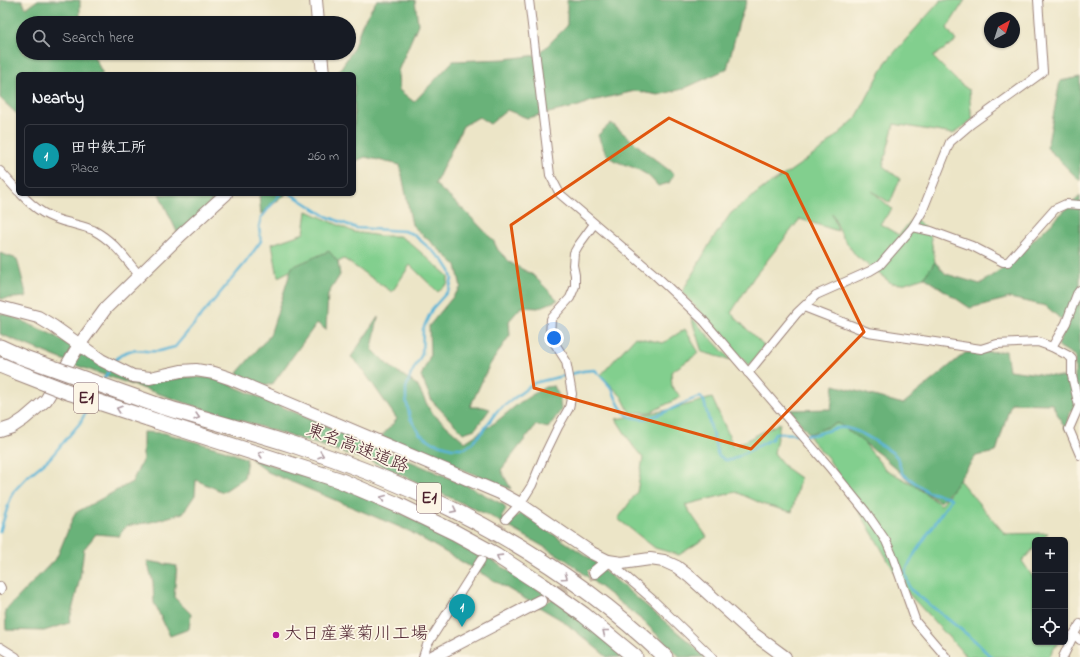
<!DOCTYPE html>
<meta charset="utf-8">
<style>
:root{--surface:#171b24;--page:#242831;--text:#f1f3f6;--muted:#9ea1a6;--line:#363941;--accent:#b45309}
body{margin:0;font-family:"Indie Flower","Klee One",sans-serif;background:var(--page);color:var(--text)}
.controls{position:absolute;right:12px;bottom:12px;display:grid;overflow:hidden;border-radius:6px;box-shadow:0 1px 3px #0004}
.controls button{width:36px;height:36px;display:grid;place-items:center;padding:0;border:0;border-bottom:1px solid var(--line);background:var(--surface);color:var(--text);font:20px sans-serif}
.compass{position:absolute;left:984px;top:12px;width:36px;height:36px;border-radius:50%;background:var(--surface);box-shadow:0 1px 3px #0004;rotate:39deg}
.you{position:absolute;left:554px;top:338px;width:14px;height:14px;margin:-10px;border:3px solid #fff;border-radius:50%;background:#1a73e8;box-shadow:0 0 0 6px #1a73e833}
.badge{display:grid;place-items:center;width:26px;height:26px;border-radius:50%;background:var(--accent);color:#fff;font-size:13px;font-weight:700}
.pin{position:absolute;translate:-50% -33px;filter:drop-shadow(0 1px 2px #0008)}
.pin::after{content:'';position:absolute;top:21px;width:14px;height:12px;background:inherit;clip-path:polygon(0 0,100% 0,50% 100%)}
.list{margin:0;padding:0;list-style:none}
h2{display:flex;justify-content:space-between;align-items:center;height:52px;margin:0;padding:0 16px;font-size:17px}
h2 small{font-size:13px;font-weight:400;color:var(--muted)}
.list li{display:grid;grid-template-columns:26px 1fr auto;gap:12px;align-items:center;box-sizing:border-box;height:64px;margin:0 8px 8px;padding:0 8px;border:1px solid var(--line);border-radius:6px}
.list b{display:block;font-size:15px;white-space:nowrap}
.list p{margin:0;font-size:13px;white-space:nowrap;color:var(--muted)}
.list em{font-size:13px;font-style:normal;color:var(--muted)}
.icon{flex:none;width:22px;height:22px;fill:none;stroke:currentColor;stroke-width:2;stroke-linecap:round;stroke-linejoin:round}
.map{position:relative;flex:none;width:1080px;height:657px;overflow:hidden}
.search{position:absolute;background:var(--surface);box-shadow:0 1px 3px #0004;left:16px;top:16px;width:340px;height:44px;display:flex;align-items:center;gap:10px;box-sizing:border-box;padding:0 14px;border-radius:22px;color:var(--muted);font-size:15px}
.panel{position:absolute;background:var(--surface);box-shadow:0 1px 3px #0004;left:16px;top:72px;width:340px;height:124px;border-radius:6px}
.map>svg:first-child{display:block}
.green{fill:#82cf8e;stroke:#66775c}
.forest{fill:#69b279;stroke:#5a6852}
.lines{fill:none;stroke-linecap:round;stroke-linejoin:round}
.stream{stroke:#5ab4d7;stroke-width:2.5}
.street-tunnel{stroke:#ccbda8;stroke-width:8;stroke-dasharray:8 4;stroke-linecap:butt}
.secondary-tunnel{stroke:#ccbda8;stroke-width:12;stroke-dasharray:12 6;stroke-linecap:butt}
.street-casing{stroke:#9b8279;stroke-width:10}
.secondary-casing{stroke:#9b8279;stroke-width:14}
.highway-casing{stroke:#9b8279;stroke-width:17}
.street{stroke:#fff;stroke-width:8}
.secondary{stroke:#fff;stroke-width:12}
.highway{stroke:#fff;stroke-width:15}
.highway-bridge-casing{stroke:#9b8279;stroke-width:17;stroke-linecap:butt}
.highway-bridge{stroke:#fff;stroke-width:15}
.oneway{stroke:#ae9aa0}
.marked{fill:none;stroke:#e0560e;stroke-width:3;stroke-linejoin:round}
.poi-dot{fill:#b5179e;stroke:#fcf5e5;stroke-width:1.5}
.labels{text-anchor:middle;dominant-baseline:central;stroke-width:3.5;stroke-linejoin:round;paint-order:stroke}
.shield{fill:#fcf5e5;stroke:#7f5f63;stroke-width:1}
.shield-label{font-size:17px;font-weight:bold;fill:#4a1f2b}
.street-label{font-size:18px;fill:#4a1f2b;stroke:#fcf5e5}
.poi-label{font-size:18px;fill:#4a1f2b;stroke:#fcf5e5;text-anchor:start}
</style>
<div class="map">
<svg width="1080" height="657" viewBox="0 0 1080 657">
<rect width="100%" height="100%" fill="#fcf5e5"/>
<filter id="ink" filterUnits="userSpaceOnUse"><feTurbulence type="fractalNoise" baseFrequency=".025" numOctaves="2"/><feDisplacementMap in="SourceGraphic" scale="8" xChannelSelector="R" yChannelSelector="G"/><feConvolveMatrix kernelMatrix="1 2 1 2 8 2 1 2 1" color-interpolation-filters="sRGB"/></filter>
<filter id="wash" filterUnits="userSpaceOnUse"><feTurbulence type="fractalNoise" baseFrequency=".012" numOctaves="4" result="noise"/><feDisplacementMap in="SourceGraphic" scale="16" xChannelSelector="R" yChannelSelector="G"/><feGaussianBlur stdDeviation="0.9" result="paint"/><feColorMatrix in="noise" values="0 0 0 0 0 0 0 0 0 0 0 0 0 0 0 0 0 1.4 0 .05"/><feComposite in="paint" operator="in"/></filter>
<g filter="url(#wash)">
<rect width="100%" height="100%" fill="#ece5c7"/>
<!-- green -->
<g class="green">
<polygon points="941,0 965,0 947,28 956,41 933,57 958,82 969,90 971,111 973,119 953,134 894,124 883,166 900,179 890,203 872,191 892,209 880,224 899,235 914,217 930,233 935,262 924,277 902,284 891,283 856,256 842,236 832,213 838,231 800,219 754,277 731,313 764,346 749,366 682,292 712,240 731,213 766,186 789,172 822,149 856,118 886,62"/>
<polygon points="307,211 354,232 380,236 399,236 409,242 448,276 448,283 438,292 410,265 392,292 344,259 338,262 327,252 278,277 272,244 304,233"/>
<polygon points="691,317 731,360 702,352"/>
<polygon points="685,329 699,353 671,372 672,387 681,397 651,412 630,413 622,397 601,375 635,337 663,343"/>
<polygon points="712,398 728,433 733,447 780,423 774,453 786,468 800,478 792,512 765,505 736,492 685,505 707,537 679,555 655,548 618,519 637,492 643,458 633,446 616,419 668,410"/>
<polygon points="838,423 861,439 885,469 914,485 941,505 959,480 1005,534 1048,533 1041,540 1035,540 1035,547 1022,561 1035,580 1035,642 1058,642 1049,657 967,657 906,591 828,458 811,440 809,434"/>
</g>
<!-- forest -->
<g class="forest">
<polygon points="0,0 22,0 26,8 38,0 80,0 80,23 23,23 23,53 92,53 103,74 18,74 18,115 0,98"/>
<polygon points="377,0 415,0 418,24 398,71 399,90 414,102 453,61 505,59 538,55 567,26 567,0 747,0 739,22 727,69 683,89 658,95 635,91 592,101 579,106 527,118 507,110 490,124 479,117 463,126 435,184 467,213 493,240 498,250 511,263 533,275 558,300 538,308 521,307 509,321 510,335 489,366 470,407 483,407 490,409 475,429 463,433 432,401 421,376 430,356 429,326 461,287 456,265 412,225 400,165 365,157 354,162 354,74 337,74 352,51 363,22"/>
<polygon points="1080,77 1080,181 1047,148 1060,81"/>
<path d="M 611,123 L 648,154 L 674,174 L 669,183 L 658,186 C 654,182 649,175 644,173 C 619,158 609,169 598,135 Z"/>
<polygon points="159,194 220,194 178,234"/>
<polygon points="259,194 286,194 261,214"/>
<polygon points="1080,196 1080,410 1071,410 1066,430 1052,404 1011,403 996,452 976,456 953,488 940,502 914,485 883,457 838,423 809,434 790,410 831,409 834,385 903,404 965,353 1006,351 1009,370 1075,379 1075,356 1058,346 1065,323 1046,306 1010,298 970,308 924,277 935,262 946,274 980,284 1007,265"/>
<polygon points="329,251 338,262 340,275 328,294 326,330 317,323 272,385 258,384 237,373 270,335 292,267"/>
<polygon points="0,253 17,259 27,297 0,299"/>
<polygon points="0,313 11,316 53,335 131,383 188,377 214,378 466,485 504,505 506,510 501,518 511,523 514,518 521,513 591,559 695,647 705,657 680,657 643,621 565,559 490,516 371,461 203,409 78,366 0,334"/>
<polygon points="378,317 372,349 388,365 417,385 431,412 465,442 496,422 519,403 545,387 554,386 559,396 561,410 548,428 536,425 501,470 511,489 381,437 397,419 360,366 351,357"/>
<polygon points="143,432 164,433 224,450 247,459 244,478 223,492 196,480 195,495 183,513 151,522 126,526 119,536 96,534 84,549 80,578 69,623 44,631 6,630 5,611 57,557 75,513 132,482 143,459"/>
<polygon points="250,458 362,495 465,543 581,617 624,657 607,657 563,621 409,531 268,472"/>
<polygon points="147,561 177,566 174,597 191,614 189,629 170,636 154,603 153,582"/>
</g>
<g class="lines">
<!-- stream -->
<g class="stream">
<path d="M 291,194 L 326,216 L 356,228 L 404,231 L 413,234 L 443,260 L 450,271 L 452,279 L 449,290 L 432,309 L 423,329 L 422,354 L 411,374 L 406,388 L 406,399 L 410,418 L 420,434 L 434,443 L 452,448 L 465,448 L 472,443 L 482,432 L 497,411 L 534,383 L 583,371 L 595,370 C 601,376 607,382 612,389 C 615,395 617,402 621,408 C 639,436 679,401 700,397 L 704,401 L 716,448 L 718,455 L 725,460 L 731,460 L 772,439 L 775,433 L 798,434"/>
<path d="M 113,363 C 129,343 138,353 159,351 C 164,350 170,348 175,347 L 246,262 L 261,241 L 259,227 L 261,218 L 280,194"/>
<polyline points="103,380 110,369"/>
<path d="M 804,435 C 820,436 824,430 838,428 C 855,425 879,444 893,453 L 897,457 L 902,473 L 910,479 L 928,492 L 949,497 L 951,499 L 915,553 L 905,572 L 910,589 L 974,640 L 991,657"/>
<polyline points="0,531 9,503 13,492 28,476 50,458 80,423 90,404"/>
</g>
</g>
</g>
<g filter="url(#ink)">
<g class="lines">
<!-- street-tunnel -->
<polyline class="street-tunnel" points="486,552 506,519"/>
<!-- secondary-tunnel -->
<polyline class="secondary-tunnel" points="540,601 595,572"/>
<!-- street casing -->
<g class="street-casing">
<g id="street">
<polyline points="529,0 550,175 560,194 654,274 703,320 831,469 866,512 886,541 893,557 916,622 946,657"/>
<polyline points="0,171 18,191"/>
<path d="M 21,194 C 36,210 48,218 70,223 C 77,225 86,227 93,230 C 115,242 124,257 139,275"/>
<polyline points="913,227 931,231 972,246 1003,262 1008,262 1055,209 1066,204 1080,205"/>
<polyline points="804,307 868,332 981,349 997,344 1038,342 1052,347 1069,356 1072,359 1072,376 1079,406 1069,429 1080,455"/>
<polyline points="1052,347 1066,323 1077,294 1080,290"/>
<polyline points="748,373 797,313 816,295 870,271 880,265 913,227 922,212 950,142 971,124 1043,72 1038,0"/>
<polyline points="506,519 520,504 532,485 544,456 558,427 569,408 572,394 569,377 566,361 550,336 551,319 570,298 575,286 575,275 573,265 574,253 578,246 594,224"/>
<polyline points="608,561 653,600 712,657"/>
<polyline points="0,586 1,588 0,590"/>
<polyline points="1074,634 1080,640"/>
<polyline points="0,647 16,657"/>
<polyline points="423,657 427,645 481,560"/>
<polyline points="1063,657 1074,634 1080,624"/>
</g>
</g>
<!-- secondary casing -->
<g class="secondary-casing">
<g id="secondary">
<polyline points="316,0 318,23"/>
<polyline points="321,53 323,74"/>
<polyline points="0,307 38,317 53,326 101,360 133,376 150,378 181,371 196,370 214,373 229,378 500,493 520,504 592,553 608,561 622,563 650,559 664,561 677,567 690,577 751,632 785,657"/>
<polyline points="0,431 12,427 24,419 46,400 79,345 106,308 182,234 226,194"/>
<polyline points="595,572 608,561"/>
<polyline points="432,657 540,601"/>
</g>
</g>
<!-- highway casing -->
<g class="highway-casing">
<g id="highway">
<polyline points="0,347 22,357"/>
<polyline points="0,365 17,372"/>
<path d="M 160,406 C 204,419 249,431 293,445 C 430,489 560,557 665,657"/>
<polyline points="156,421 339,480 398,505 454,532 496,555 542,585 584,615 635,657"/>
</g>
</g>
<!-- street -->
<use href="#street" class="street"/>
<!-- secondary -->
<use href="#secondary" class="secondary"/>
<!-- highway -->
<use href="#highway" class="highway"/>
<!-- highway-bridge casing -->
<g class="highway-bridge-casing">
<g id="highway-bridge">
<polyline points="22,357 160,406"/>
<polyline points="17,372 71,393 156,421"/>
</g>
</g>
<!-- highway-bridge -->
<use href="#highway-bridge" class="highway-bridge"/>
</g>
<!-- one-way arrows -->
<defs><path id="oneway-chevron" d="M-2-3.5L2.5 0L-2 3.5" fill="none" stroke-width="1.6" stroke-linecap="round" stroke-linejoin="round"/></defs>
<g class="oneway">
<use href="#oneway-chevron" transform="translate(119 409) rotate(-161)"/>
<use href="#oneway-chevron" transform="translate(197 417) rotate(16)"/>
<use href="#oneway-chevron" transform="translate(261 454) rotate(-163)"/>
<use href="#oneway-chevron" transform="translate(321 455) rotate(19)"/>
<use href="#oneway-chevron" transform="translate(383 498) rotate(-157)"/>
<use href="#oneway-chevron" transform="translate(454 510) rotate(27)"/>
<use href="#oneway-chevron" transform="translate(499 557) rotate(-148)"/>
<use href="#oneway-chevron" transform="translate(565 577) rotate(35)"/>
<use href="#oneway-chevron" transform="translate(605 632) rotate(-141)"/>
</g>
</g>
<!-- marked area -->
<path class="marked" d="M 669,118 L 787,174 L 864,332 L 751,449 L 534,388 L 511,225 Z"/>
<!-- markers -->
<circle class="poi-dot" cx="276" cy="635" r="4"/>
<g class="labels">
<!-- shield labels -->
<g class="shield">
<rect x="74" y="383" width="24" height="30" rx="3"/>
<rect x="417" y="483" width="24" height="30" rx="3"/>
</g>
<g class="shield-label">
<text x="86" y="398">E1</text>
<text x="429" y="498">E1</text>
</g>
<!-- street labels -->
<g class="street-label">
<text transform="translate(357 449) rotate(21)">東名高速道路</text>
</g>
<!-- poi labels -->
<g class="poi-label">
<text x="284" y="635">大日産業菊川工場</text>
</g>
</g>
</svg>
<div class="controls">
<button>+</button>
<button>−</button>
<button><svg class="icon" aria-label="locate" viewBox="0 0 24 24"><circle cx="12" cy="12" r="6"/><path d="M12 2v4M12 18v4M2 12h4M18 12h4"/></svg></button>
</div>
<svg class="compass" viewBox="-18 -18 36 36"><path d="M0-13l5 13h-10z" fill="#e53935"/><path d="M0 13l5-13h-10z" fill="#9ea1a6"/></svg>
<div class="you"></div>
<div class="pin badge" style="left:462px;top:627px;background:#0f9aa8">1</div>
<div class="search"><svg class="icon" aria-label="search" viewBox="0 0 24 24"><circle cx="10" cy="10" r="6"/><path d="M15 15l6 6"/></svg>Search here</div>
<section class="panel">
<h2>Nearby<small></small></h2>
<ul class="list">
<li><span class="badge" style="background:#0f9aa8">1</span><div><b>田中鉄工所</b><p>Place</p></div><em>260 m</em></li>
</ul>
</section>
</div>
